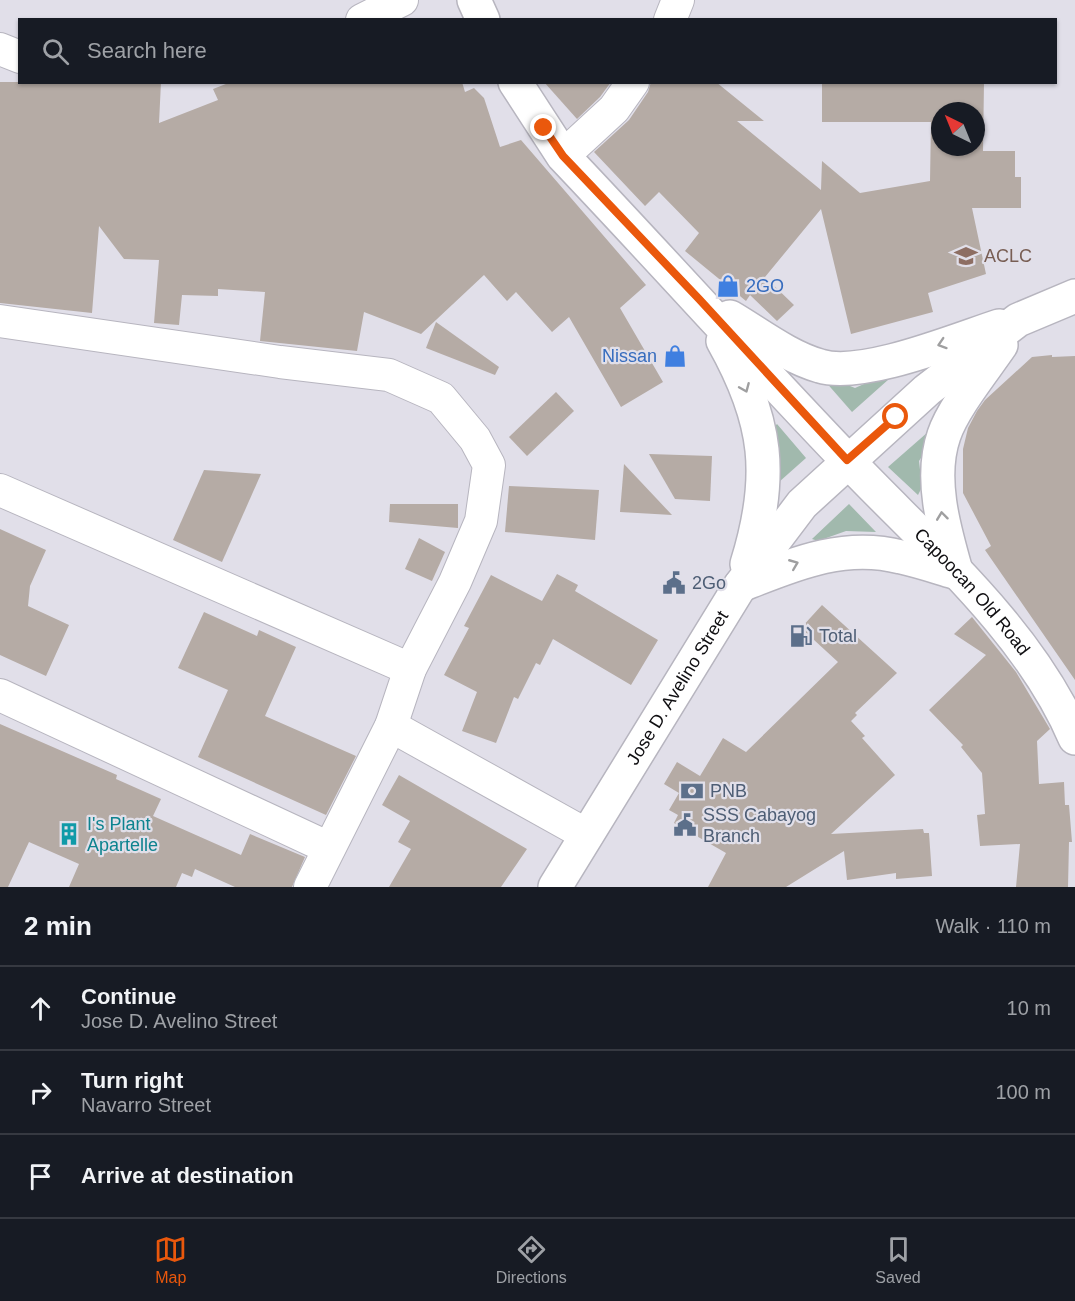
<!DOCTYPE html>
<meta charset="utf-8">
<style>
:root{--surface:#171b24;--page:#242831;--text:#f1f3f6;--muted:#9ea1a6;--line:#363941;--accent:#ea580c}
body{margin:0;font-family:Arial,sans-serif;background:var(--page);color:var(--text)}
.compass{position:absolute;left:931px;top:102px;width:54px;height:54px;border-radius:50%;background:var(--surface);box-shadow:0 2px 4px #0004;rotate:317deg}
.stop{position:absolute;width:18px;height:18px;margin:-14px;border:4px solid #ea580c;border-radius:50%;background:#fff}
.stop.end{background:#ea580c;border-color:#fff;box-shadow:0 2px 6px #0008}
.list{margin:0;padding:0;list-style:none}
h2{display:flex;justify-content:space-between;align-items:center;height:78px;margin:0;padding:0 24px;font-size:26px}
h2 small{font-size:20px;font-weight:400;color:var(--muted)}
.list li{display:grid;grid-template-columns:39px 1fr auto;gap:18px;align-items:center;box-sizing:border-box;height:84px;padding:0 24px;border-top:2px solid var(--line)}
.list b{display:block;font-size:22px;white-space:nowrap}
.list p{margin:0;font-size:20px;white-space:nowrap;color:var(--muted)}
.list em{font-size:20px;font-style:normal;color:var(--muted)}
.icon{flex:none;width:33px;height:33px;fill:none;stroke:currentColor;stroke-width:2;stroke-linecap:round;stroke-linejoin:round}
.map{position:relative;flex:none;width:1075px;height:887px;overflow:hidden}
.search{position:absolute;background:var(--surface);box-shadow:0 2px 4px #0004;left:18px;right:18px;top:18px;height:66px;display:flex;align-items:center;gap:15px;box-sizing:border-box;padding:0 21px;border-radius:0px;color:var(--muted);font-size:22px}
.sheet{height:330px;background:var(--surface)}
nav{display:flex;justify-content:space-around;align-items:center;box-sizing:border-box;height:84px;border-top:2px solid var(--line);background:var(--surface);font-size:16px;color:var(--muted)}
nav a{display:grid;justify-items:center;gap:3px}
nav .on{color:var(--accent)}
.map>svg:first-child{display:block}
.green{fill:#a1b9ad}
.building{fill:#b5aba5;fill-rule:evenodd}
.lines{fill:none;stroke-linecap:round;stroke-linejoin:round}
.street-casing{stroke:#b7b5bf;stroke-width:34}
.secondary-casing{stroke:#b7b5bf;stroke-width:36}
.street{stroke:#fff;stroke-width:32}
.secondary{stroke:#fff;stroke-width:33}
.oneway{stroke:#9f9fa0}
.route{stroke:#ea580c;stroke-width:8}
.labels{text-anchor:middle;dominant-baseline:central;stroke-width:4.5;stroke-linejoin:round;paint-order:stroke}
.education-label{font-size:18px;fill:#785e54;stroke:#e1dfe9;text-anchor:start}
.shop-label{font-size:18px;fill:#366cbe;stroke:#e1dfe9;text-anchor:start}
.service-label{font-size:18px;fill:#4e5e75;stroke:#e1dfe9;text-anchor:start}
.street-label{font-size:18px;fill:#0f0e11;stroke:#e1dfe9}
.culture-label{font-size:18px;fill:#0d838f;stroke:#e1dfe9;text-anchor:start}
</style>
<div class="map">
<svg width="1075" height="887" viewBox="0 0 1075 887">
<rect width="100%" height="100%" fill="#e1dfe9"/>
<!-- green -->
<g class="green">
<polygon points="884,375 889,379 852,412 824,380 830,378 855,388"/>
<polygon points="777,424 806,458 779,482 776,477 780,452 773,428"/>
<polygon points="936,425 938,432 919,461 922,487 918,495 888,467"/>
<polygon points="849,504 876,532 846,531 818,541 812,539"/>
</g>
<!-- building -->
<g class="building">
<polygon points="0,82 161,82 159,123 218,100 213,89 231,82 462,82 465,92 474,88 484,98 500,147 521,140 646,285 620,308 663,382 621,407 569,317 552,332 516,292 507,301 484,275 421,334 364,312 357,351 260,341 265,292 218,289 218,296 182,295 179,325 154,323 159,260 124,259 99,226 92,313 0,303"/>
<polygon points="544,82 611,82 600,97 577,119"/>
<path d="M 651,82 L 716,82 L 764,121 L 737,121 L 821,190 L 822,161 L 860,193 L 930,181 L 931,122 L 822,122 L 822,82 L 984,82 L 983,151 L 1015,151 L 1015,177 L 1021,177 L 1021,208 L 972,208 L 986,274 L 928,293 L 933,312 L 851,334 L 821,209 L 765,277 L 794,305 L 777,321 L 750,295 L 746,301 L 685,251 L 699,233 L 659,192 L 645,206 L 594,152 L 629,120 L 648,92 ZM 940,111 L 976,111 L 976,147 L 940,147 Z"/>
<polygon points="436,322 499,367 495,375 426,348"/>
<polygon points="1052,355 1052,357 1075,356 1075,680 985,550 991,546 963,493 963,449 968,428 977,411 985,400 1032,357"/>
<polygon points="556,392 574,411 527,456 509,437"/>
<polygon points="649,454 712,456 710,501 675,499"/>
<polygon points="624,464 672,515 620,512"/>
<polygon points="204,470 261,474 222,562 173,540"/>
<polygon points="509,486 599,490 595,540 505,532"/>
<polygon points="390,504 458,504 458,528 389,522"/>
<polygon points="0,529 46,550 30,586 28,606 69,625 46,676 0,655"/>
<polygon points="419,538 445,552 432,581 405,569"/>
<polygon points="557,574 578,585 575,591 658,640 631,685 553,639 540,665 536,663 518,699 514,697 496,743 462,731 477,692 444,675 469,628 464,626 491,575 542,601"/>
<polygon points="822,605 897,673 855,713 857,715 851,721 865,736 862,738 895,775 831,834 923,829 924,833 929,833 932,876 896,879 896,873 847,880 844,851 786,887 708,887 726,853 674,823 678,815 669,810 679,793 664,784 677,762 700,776 723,738 746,752 838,662 801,628"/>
<polygon points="204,612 257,636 259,630 296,647 265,716 356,756 326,815 198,757 228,690 178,668"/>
<polygon points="972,617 1016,672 1050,729 1037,741 1039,784 1064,782 1065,805 1069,805 1072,842 1069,842 1068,887 1016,887 1020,844 980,846 977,815 985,814 982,773 961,747 963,745 929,710 986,655 954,634"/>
<polygon points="0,724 117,775 116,779 161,799 153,816 241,855 250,834 305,857 292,887 235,887 195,869 192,877 182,873 176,887 69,887 79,864 29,842 8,887 0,887"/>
<polygon points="399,775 527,849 501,887 389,887 411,849 398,842 410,821 382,805"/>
</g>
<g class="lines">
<!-- street casing -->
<g class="street-casing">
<g id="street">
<polyline points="362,20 402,0"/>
<polyline points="670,20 678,0"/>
<polyline points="0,49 20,57"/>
<polyline points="563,156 614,109 633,82"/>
<polyline points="0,321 280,362 389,375 441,398 475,439 489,465 481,521 455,582 410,669 391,726 310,887"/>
<polyline points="0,490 410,669"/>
<polyline points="0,695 329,848"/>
<polyline points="391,726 587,835"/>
</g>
</g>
<!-- secondary casing -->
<g class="secondary-casing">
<g id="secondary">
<polyline points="474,0 483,20"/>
<path id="s1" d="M 515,82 L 563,156 C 659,257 752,361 849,462 C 929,546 1029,630 1075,738"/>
<path d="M 730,317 C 759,334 788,357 820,366 C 862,379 956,340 999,326"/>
<path d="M 723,341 C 768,421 774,477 747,564"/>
<path d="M 956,571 C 944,529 929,478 944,435 C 953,408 984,370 1001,345"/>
<path d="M 741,585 C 794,564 844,542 901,557 C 919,561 937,567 954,572"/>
<path id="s2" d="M 555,887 L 740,586 L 802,504 L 927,390 L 1018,320 L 1075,296"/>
</g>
</g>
<!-- street -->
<use href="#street" class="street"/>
<!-- secondary -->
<use href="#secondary" class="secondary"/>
</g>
<!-- one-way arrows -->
<defs><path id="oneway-chevron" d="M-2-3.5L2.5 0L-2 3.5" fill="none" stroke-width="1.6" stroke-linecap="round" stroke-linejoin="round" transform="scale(1.5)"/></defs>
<g class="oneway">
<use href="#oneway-chevron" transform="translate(942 344) rotate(162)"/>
<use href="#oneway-chevron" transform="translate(745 388) rotate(67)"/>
<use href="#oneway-chevron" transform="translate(942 516) rotate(-97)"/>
<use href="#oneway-chevron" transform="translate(794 564) rotate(-22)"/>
</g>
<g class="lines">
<!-- route -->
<polyline class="route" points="544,128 563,156 699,299 847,460 896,417"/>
</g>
<!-- icons -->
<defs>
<g id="university-bare" transform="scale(1.8)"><path d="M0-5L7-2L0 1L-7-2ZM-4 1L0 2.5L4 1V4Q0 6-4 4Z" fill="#8d6e63" stroke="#e1dfe9" stroke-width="2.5" paint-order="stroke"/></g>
<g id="shop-bare" transform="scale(1.8)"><path d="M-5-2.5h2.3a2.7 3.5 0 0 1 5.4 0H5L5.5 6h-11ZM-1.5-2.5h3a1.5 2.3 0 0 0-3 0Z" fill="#3f7fe0" stroke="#e1dfe9" stroke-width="2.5" paint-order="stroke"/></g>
<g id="civic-bare" transform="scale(1.8)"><path d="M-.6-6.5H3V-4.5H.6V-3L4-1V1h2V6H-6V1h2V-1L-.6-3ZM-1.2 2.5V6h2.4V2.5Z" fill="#5c6f8a" stroke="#e1dfe9" stroke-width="2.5" paint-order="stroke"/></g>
<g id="fuel-bare" transform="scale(1.8)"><path d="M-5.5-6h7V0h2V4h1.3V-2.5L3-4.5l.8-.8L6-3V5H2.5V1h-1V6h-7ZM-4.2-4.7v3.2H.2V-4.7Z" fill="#5c6f8a" stroke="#e1dfe9" stroke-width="2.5" paint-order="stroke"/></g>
<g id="bank-bare" transform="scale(1.8)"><path d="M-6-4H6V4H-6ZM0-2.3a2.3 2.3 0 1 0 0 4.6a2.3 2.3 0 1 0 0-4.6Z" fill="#5c6f8a" stroke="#e1dfe9" stroke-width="2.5" paint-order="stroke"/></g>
<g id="building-bare" transform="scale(1.8)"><path d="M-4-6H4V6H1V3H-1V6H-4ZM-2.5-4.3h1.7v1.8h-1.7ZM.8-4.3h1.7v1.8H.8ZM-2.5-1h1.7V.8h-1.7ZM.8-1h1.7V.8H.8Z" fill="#0f9aa8" stroke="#e1dfe9" stroke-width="2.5" paint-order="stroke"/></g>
</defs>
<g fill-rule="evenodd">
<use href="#university-bare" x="966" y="256"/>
<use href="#shop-bare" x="728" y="286"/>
<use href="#shop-bare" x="675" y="356"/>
<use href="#civic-bare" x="674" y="583"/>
<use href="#fuel-bare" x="801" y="636"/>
<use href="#bank-bare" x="692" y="791"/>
<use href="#civic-bare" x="685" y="825"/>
<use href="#building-bare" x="69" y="834"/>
</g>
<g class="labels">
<!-- education labels -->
<g class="education-label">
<text x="984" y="256">ACLC</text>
</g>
<!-- shop labels -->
<g class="shop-label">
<text x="746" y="286">2GO</text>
<text x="657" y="356" text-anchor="end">Nissan</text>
</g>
<!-- service labels -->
<g class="service-label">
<text x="692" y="583">2Go</text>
<text x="819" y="636">Total</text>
<text x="710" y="791">PNB</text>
<text x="703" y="815">SSS Cabayog<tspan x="703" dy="21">Branch</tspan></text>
</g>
<!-- street labels -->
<g class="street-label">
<text stroke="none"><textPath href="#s1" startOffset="686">Capoocan Old Road</textPath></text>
<text stroke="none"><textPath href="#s2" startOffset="234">Jose D. Avelino Street</textPath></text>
</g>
<!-- culture labels -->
<g class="culture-label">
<text x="87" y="824">I's Plant<tspan x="87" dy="21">Apartelle</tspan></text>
</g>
</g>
</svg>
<svg class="compass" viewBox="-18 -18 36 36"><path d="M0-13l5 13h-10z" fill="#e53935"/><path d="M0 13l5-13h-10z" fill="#9ea1a6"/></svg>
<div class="stop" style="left:896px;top:417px"></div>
<div class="stop end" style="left:544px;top:128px"></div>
<div class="search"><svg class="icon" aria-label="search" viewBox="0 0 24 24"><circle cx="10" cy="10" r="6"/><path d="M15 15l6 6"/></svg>Search here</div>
</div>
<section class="sheet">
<h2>2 min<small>Walk · 110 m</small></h2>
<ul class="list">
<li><svg class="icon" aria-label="ahead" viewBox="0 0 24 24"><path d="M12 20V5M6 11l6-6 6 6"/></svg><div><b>Continue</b><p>Jose D. Avelino Street</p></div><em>10 m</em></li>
<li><svg class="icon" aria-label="right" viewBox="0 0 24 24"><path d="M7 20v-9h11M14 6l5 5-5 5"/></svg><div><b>Turn right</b><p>Navarro Street</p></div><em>100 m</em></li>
<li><svg class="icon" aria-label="arrive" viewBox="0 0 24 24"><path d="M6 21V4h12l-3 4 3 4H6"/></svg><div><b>Arrive at destination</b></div></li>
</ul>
</section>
<nav>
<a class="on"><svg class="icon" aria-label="map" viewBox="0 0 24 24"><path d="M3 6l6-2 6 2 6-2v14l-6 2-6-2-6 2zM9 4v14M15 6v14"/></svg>Map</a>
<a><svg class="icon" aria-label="directions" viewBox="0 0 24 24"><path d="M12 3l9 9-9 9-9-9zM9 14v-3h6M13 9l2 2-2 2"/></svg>Directions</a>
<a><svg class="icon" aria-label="saved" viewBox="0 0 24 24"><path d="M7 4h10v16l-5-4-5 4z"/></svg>Saved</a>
</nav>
